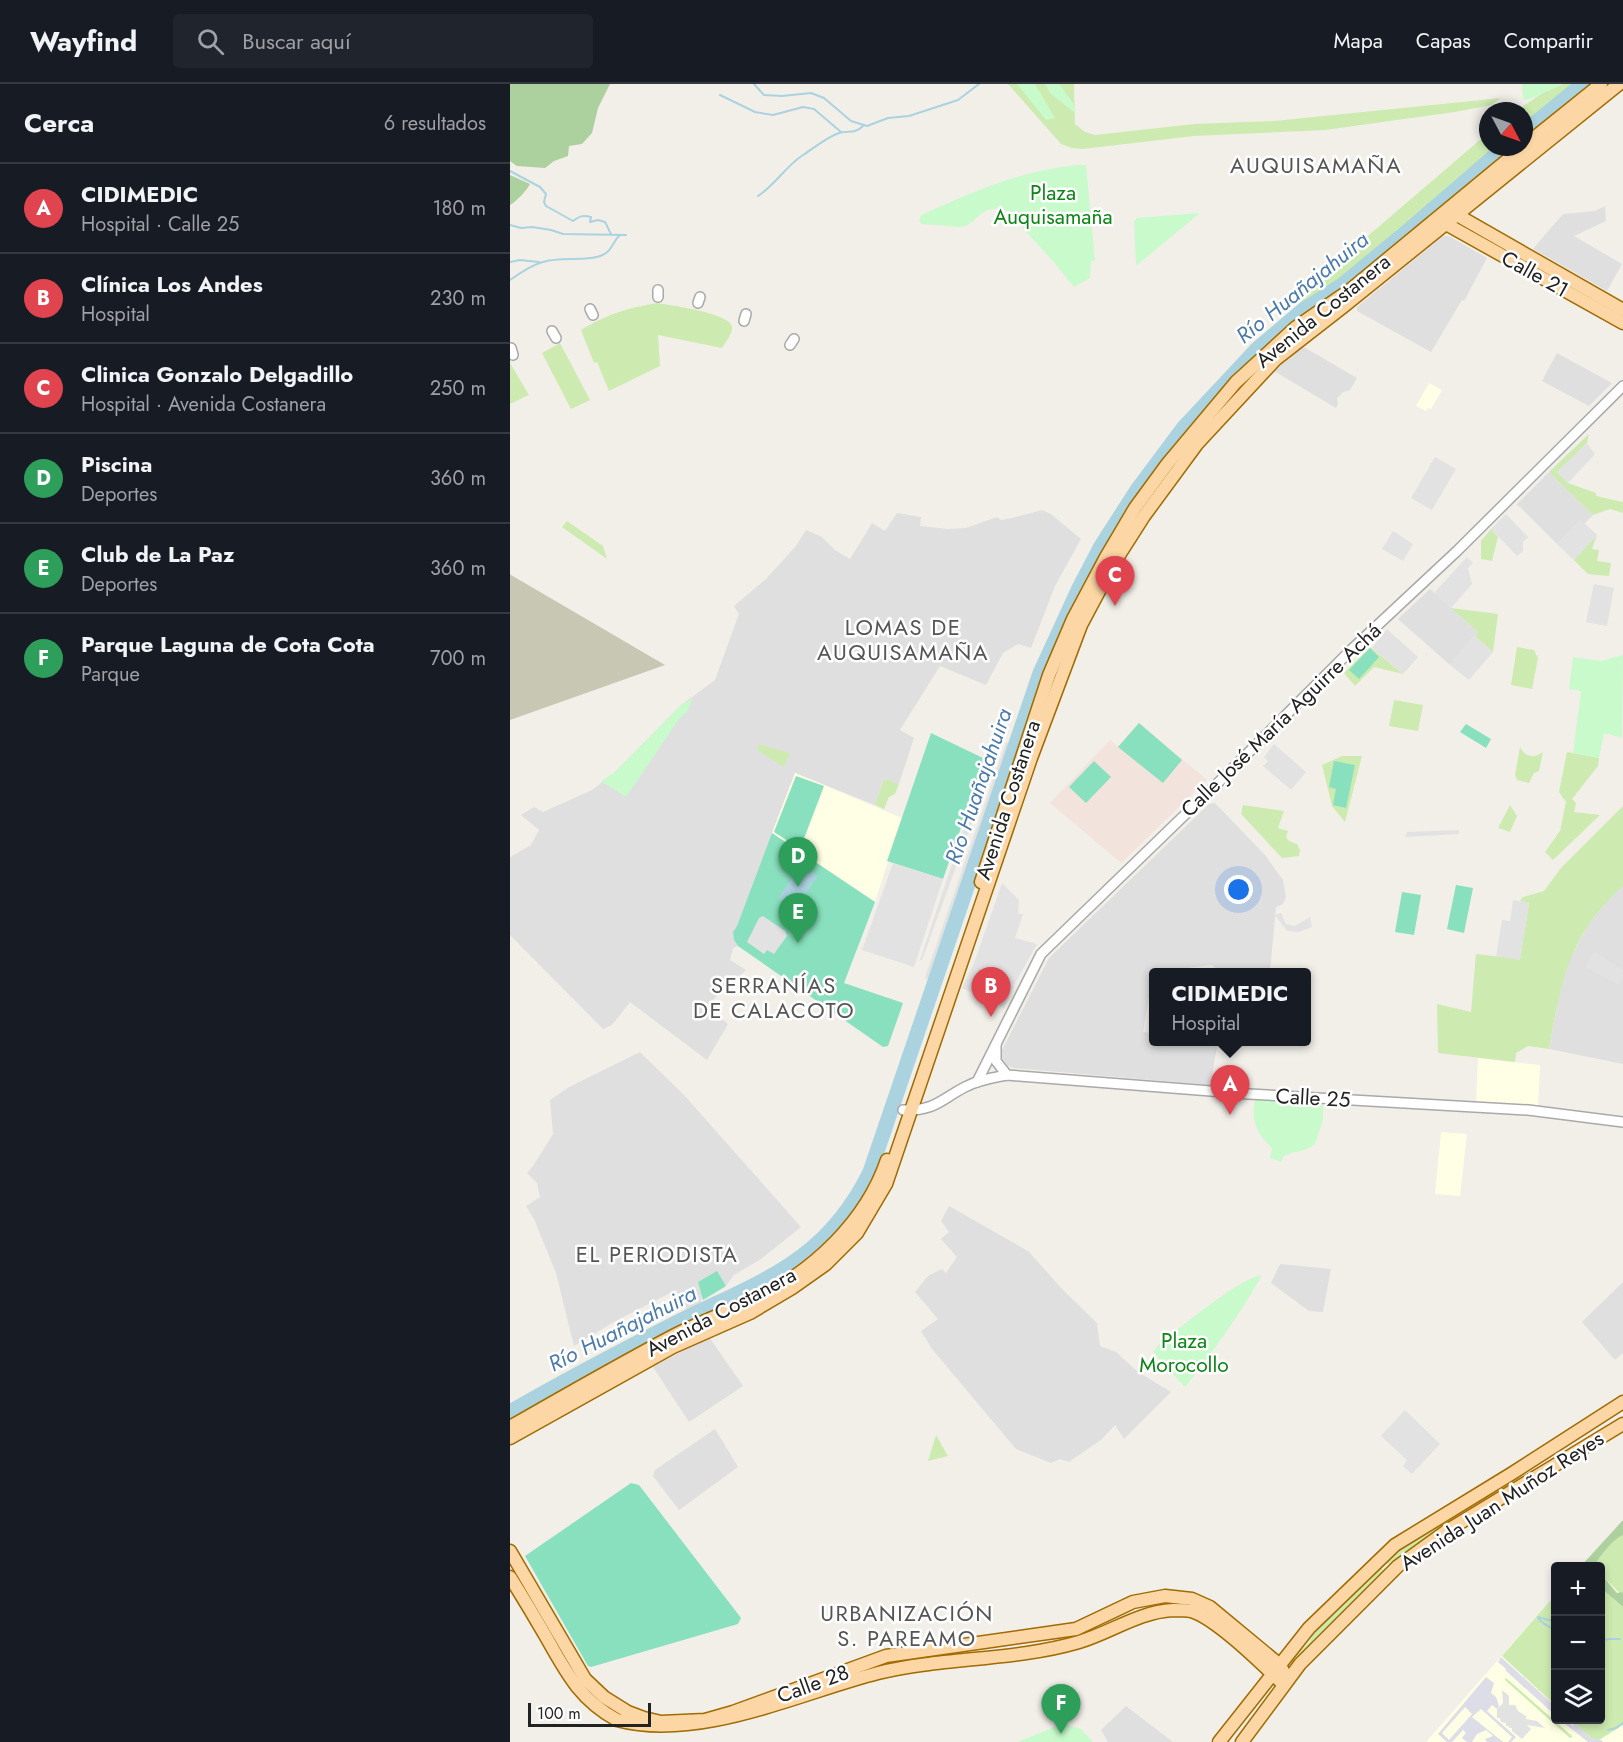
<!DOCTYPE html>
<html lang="es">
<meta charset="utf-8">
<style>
:root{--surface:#171b24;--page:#20242c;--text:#f1f3f6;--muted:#9ea1a6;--line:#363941;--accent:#8c9099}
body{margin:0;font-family:Jost,sans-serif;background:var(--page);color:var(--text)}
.controls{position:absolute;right:18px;bottom:18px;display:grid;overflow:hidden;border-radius:6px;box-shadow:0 3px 9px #0003}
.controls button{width:54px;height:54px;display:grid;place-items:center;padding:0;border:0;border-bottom:2px solid var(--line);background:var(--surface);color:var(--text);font:30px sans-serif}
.compass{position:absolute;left:969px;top:18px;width:54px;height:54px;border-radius:50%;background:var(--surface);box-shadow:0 3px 9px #0003;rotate:131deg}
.scale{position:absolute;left:18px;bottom:15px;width:123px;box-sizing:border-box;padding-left:6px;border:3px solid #222;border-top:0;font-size:16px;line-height:21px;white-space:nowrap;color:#222;-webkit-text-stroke:4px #fff;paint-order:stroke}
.you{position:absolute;left:729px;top:806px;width:21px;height:21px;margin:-15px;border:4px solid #fff;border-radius:50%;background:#1a73e8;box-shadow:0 0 0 9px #1a73e833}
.badge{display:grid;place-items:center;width:39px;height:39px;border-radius:50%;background:var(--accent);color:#fff;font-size:20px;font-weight:700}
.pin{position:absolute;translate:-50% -50px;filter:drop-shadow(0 2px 3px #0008)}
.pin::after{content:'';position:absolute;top:32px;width:21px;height:18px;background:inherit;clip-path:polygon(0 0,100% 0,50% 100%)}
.popup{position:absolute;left:639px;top:884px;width:162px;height:78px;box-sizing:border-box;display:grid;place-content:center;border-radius:6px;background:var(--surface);filter:drop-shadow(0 2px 4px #0005);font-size:20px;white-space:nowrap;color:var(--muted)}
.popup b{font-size:22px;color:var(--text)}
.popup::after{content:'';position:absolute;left:50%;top:100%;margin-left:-12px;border:12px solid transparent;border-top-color:var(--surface)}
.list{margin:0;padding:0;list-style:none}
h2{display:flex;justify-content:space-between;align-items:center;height:78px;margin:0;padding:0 24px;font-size:26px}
h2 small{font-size:20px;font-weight:400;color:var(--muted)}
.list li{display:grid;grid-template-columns:39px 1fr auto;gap:18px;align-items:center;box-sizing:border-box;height:90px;padding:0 24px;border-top:2px solid var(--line)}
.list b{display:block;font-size:22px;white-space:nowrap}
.list p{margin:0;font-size:20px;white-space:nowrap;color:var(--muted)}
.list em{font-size:20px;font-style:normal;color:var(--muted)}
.icon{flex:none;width:33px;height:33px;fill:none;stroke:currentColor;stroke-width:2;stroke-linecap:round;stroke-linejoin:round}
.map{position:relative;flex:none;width:1113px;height:1658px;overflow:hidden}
header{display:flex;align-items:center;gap:36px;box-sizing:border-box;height:84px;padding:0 30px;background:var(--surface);border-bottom:2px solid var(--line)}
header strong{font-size:28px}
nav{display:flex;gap:33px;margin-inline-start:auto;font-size:21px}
.search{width:420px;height:54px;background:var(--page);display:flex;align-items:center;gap:15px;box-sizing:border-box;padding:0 21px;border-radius:6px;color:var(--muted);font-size:22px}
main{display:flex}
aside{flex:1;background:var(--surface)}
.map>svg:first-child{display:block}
.residential{fill:#e0dfdf}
.education{fill:#ffffe5}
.military{fill:#f3e3dd}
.construction{fill:#c7c7b4}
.grass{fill:#cdebb0}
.forest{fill:#add19e}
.park{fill:#c8facc}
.pitch{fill:#88e0be}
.parking{fill:#e2e2e2}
.plaza{fill:#dddde8;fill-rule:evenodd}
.water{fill:#aad3df}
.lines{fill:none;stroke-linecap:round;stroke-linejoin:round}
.stream{stroke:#aad3df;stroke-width:2}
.river{stroke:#aad3df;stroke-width:15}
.minor-casing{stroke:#a9a9a9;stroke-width:12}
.major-casing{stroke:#a06b00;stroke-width:15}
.minor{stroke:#fff;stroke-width:9}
.major{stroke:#fcd6a4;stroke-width:12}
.labels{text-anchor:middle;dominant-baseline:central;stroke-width:5;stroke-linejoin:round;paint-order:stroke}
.park-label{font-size:21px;fill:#0c8416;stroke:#fff}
.street-label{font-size:21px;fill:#222;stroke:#fff}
.neighbourhood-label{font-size:22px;letter-spacing:1.5px;fill:#555;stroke:#fff}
.water-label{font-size:22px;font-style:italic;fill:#4a7aab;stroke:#fff}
</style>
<header>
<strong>Wayfind</strong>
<div class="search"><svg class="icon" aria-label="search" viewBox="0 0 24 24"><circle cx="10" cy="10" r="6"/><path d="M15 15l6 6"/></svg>Buscar aquí</div>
<nav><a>Mapa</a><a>Capas</a><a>Compartir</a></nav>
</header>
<main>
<aside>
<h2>Cerca<small>6 resultados</small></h2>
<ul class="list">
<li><span class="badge" style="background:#e0444e">A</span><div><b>CIDIMEDIC</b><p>Hospital · Calle 25</p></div><em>180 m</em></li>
<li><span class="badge" style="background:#e0444e">B</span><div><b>Clínica Los Andes</b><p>Hospital</p></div><em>230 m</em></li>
<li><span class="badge" style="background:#e0444e">C</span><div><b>Clinica Gonzalo Delgadillo</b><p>Hospital · Avenida Costanera</p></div><em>250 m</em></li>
<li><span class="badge" style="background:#2e9e5b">D</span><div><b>Piscina</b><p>Deportes</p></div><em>360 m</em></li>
<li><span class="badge" style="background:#2e9e5b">E</span><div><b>Club de La Paz</b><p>Deportes</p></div><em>360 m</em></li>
<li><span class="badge" style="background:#2e9e5b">F</span><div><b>Parque Laguna de Cota Cota</b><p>Parque</p></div><em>700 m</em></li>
</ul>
</aside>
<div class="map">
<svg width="1113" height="1658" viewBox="0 0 1113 1658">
<rect width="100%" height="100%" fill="#f2efe9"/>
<!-- residential -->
<g class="residential">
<polygon points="1095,122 1096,137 1064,152 1112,180 1097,207 1023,165 1053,130 1085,127"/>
<polygon points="933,152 939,152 977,174 954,217 952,216 921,268 847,227 847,223"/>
<polygon points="792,262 847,294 840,306 833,308 827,314 828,320 826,324 764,287"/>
<polygon points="1047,269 1054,273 1102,299 1079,322 1032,297"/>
<polygon points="1039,388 1083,431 1074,440 1070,436 1047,460 1011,424 1006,421"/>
<polygon points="532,426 541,430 571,455 545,502 521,564 508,560 493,569 476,601 430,582 390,646 404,654 389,700 374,695 365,721 285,689 227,842 223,848 224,856 228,862 223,864 220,876 236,886 196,922 218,940 197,976 120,918 102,941 93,945 0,851 0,773 21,761 29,746 11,731 24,723 33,728 82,706 105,688 171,621 205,596 229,530 224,522 255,496 286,462 296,446 312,453 325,466 340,475 362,439 375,447 387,429 411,433 410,442 438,445 456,444 487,433 491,436 502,434"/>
<polygon points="920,505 968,548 940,581 888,535"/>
<polygon points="705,719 755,771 773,796 776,813 773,820 766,823 760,888 710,888 702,881 643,888 633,948 643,949 644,958 708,958 700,1001 503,984 497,981 491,972 492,966 539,874 699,720"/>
<polygon points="1113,799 1113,980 1039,965 1050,906 1060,875 1078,841 1098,815"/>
<polygon points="130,968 174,1011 291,1143 251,1175 224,1191 216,1202 207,1188 188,1198 192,1213 190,1222 178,1228 166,1206 104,1238 64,1262 46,1189 24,1135 16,1122 30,1113 27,1099 17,1089 23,1082 43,1050 40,1016 59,1003"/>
<polygon points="439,1122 518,1167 554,1207 587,1239 590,1262 606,1268 628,1288 661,1308 614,1355 605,1341 592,1355 559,1378 550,1375 541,1379 506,1365 422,1265 411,1247 428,1235 405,1208 418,1192 432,1185 436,1189 447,1173 431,1155 439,1148 431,1137"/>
<polygon points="770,1180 821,1185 813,1228 799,1227 761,1199"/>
<polygon points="1113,1198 1113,1269 1105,1276 1072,1238"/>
<polygon points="199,1253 233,1302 179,1338 143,1283"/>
<polygon points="205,1345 228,1383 169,1426 143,1392 145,1386"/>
<polygon points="616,1622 663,1658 598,1658 591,1646"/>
</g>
<!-- education -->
<g class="education">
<polygon points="919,299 932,306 921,325 918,324 916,327 906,322"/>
<polygon points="285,689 392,734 365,818 262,749"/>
<polygon points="968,974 1030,981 1028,1023 966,1021"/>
<polygon points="931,1048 957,1050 950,1112 925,1110"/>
<polygon points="1113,1436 1113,1658 916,1658 1045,1511 1046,1636 1090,1636 1090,1482 1071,1482"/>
</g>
<!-- military -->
<polygon class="military" points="629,639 697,696 611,779 540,719 600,656 608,663"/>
<!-- construction -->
<polygon class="construction" points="0,490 1,491 155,581 0,636"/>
<!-- grass -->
<g class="grass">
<polygon points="498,0 564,0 565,40 575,48 585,51 684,40 764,37 991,14 981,21 945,28 815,46 684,52 573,65 562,64 551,60"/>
<polygon points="1046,0 1062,0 1014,41 1014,27 1006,27"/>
<path d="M 978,49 L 978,63 L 989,63 C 925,118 863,181 790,223 L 787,221 L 831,180 L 859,151 Z"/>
<path d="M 147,219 C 159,221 221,229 222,243 C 223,249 215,259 212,264 L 148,251 L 150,282 L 99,307 L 87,278 L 84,279 L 71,246 C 98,230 117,224 147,219 Z"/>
<polygon points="50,259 80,316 61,325 32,269"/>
<polygon points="0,279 19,311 0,320"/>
<polygon points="1079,350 1077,359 1047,388 1058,399 1086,409 1086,412 1113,418 1113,429 1100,425 1083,431 1039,388"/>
<polygon points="57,437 93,462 97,475 52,443"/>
<polygon points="981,445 988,453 982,477 971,475 971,457"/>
<polygon points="1087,451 1082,465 1089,466 1087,477 1101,479 1099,492 1078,490 1064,476"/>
<polygon points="941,524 988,530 983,568 965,552 968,548"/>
<polygon points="860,563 893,590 864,583 845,602 834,589"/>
<polygon points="1007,563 1024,566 1028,574 1022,605 1001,601"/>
<polygon points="884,616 913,621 908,647 879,642"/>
<polygon points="248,660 280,669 274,683 247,666"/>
<path d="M 1010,663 C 1015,673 1024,675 1033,668 L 1029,687 L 1024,689 L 1019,699 L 1007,696 L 1005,691 Z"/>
<polygon points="1057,668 1089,674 1088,682 1062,715 1066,719 1064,728 1090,731 1043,776 1035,768 1050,747 1056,718 1049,708"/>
<polygon points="832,672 852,672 835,738 822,722 812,681"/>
<polygon points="374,695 389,700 385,710 379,713 374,725 365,721"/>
<polygon points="733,721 774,727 768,744 778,747 776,753 779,757 787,760 790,766 789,772 772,774 731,730"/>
<polygon points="1000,721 1007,732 1000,748 988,744"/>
<path d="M 1113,722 L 1113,802 C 1059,850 1051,898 1039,965 L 1018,962 L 1006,969 L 1005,978 L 928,969 L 927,920 L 961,928 L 966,870 L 1010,875 L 1019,819 L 1010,817 L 1013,813 L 1034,807 L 1051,784 Z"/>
<polygon points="426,1351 438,1372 418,1377"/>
<polygon points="933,1437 930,1442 931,1444 891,1472 880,1482 877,1479 873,1483 871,1481 885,1468"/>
<path d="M 1113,1451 L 1113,1508 L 1110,1510 L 1091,1490 L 1090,1482 L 1084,1482 C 1090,1471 1101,1457 1113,1451 Z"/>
<polygon points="869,1483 873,1486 876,1483 878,1484 783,1580 780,1579 799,1558 806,1545"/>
<polygon points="1091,1504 1113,1523 1113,1641 1089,1656 1081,1654 1061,1636 1090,1636"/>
<polygon points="1045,1511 1045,1621 992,1572"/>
<polygon points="996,1594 1062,1652 1062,1653 1060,1654 995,1596"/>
</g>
<!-- forest -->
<g class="forest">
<polygon points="0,0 100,0 88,24 82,49 72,60 59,62 58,72 44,77 35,84 7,82 0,77"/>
<path d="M 0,91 L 20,100 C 17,106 6,118 0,121 Z"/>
<path d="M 1113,1436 L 1113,1451 C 1101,1457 1091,1471 1084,1482 L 1071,1482 Z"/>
<polygon points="1091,1490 1107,1509 1113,1508 1113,1523 1091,1504"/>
</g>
<!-- park -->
<g class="park">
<polygon points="507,0 525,0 545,34 536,36"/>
<polygon points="535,0 549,0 563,19 565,29 541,10"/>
<polygon points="1012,0 1054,0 1017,16 1013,15"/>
<path d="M 567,81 L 576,81 L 585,177 L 581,177 L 580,194 L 564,203 L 542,176 L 496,126 C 467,120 471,139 451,143 L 412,140 L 409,137 L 411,131 C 464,107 510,87 567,81 Z"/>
<polygon points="690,129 627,181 626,180 624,138 627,134"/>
<polygon points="1113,571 1112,654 1094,649 1089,674 1063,669 1071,607 1059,605 1063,573 1091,577"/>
<polygon points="183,614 177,628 169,635 116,713 91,697 105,688 171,621"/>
<path d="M 745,1015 L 813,1021 L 813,1036 L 805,1060 C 794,1069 785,1066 774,1072 L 771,1078 L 760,1074 L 762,1064 C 746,1049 741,1037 745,1015 Z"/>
<path d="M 752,1191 C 730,1231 703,1267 675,1303 L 643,1268 L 650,1259 C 673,1242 728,1195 752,1191 Z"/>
<polygon points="558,1641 571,1645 583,1658 508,1658 544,1643"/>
</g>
<!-- pitch -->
<g class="pitch">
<polygon points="860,564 869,573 849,595 839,586"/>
<polygon points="629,639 672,676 653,699 608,663"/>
<polygon points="956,640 981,655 976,664 950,648"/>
<polygon points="421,649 475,675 433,795 377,777"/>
<polygon points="584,677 601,693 576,719 559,703"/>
<polygon points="824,677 845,681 836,724 823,721 826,705 819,703"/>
<polygon points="286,692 314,702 290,765 264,748"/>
<polygon points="262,749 365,818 334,899 393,919 378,962 373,963 228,862 224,856 223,848 227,842"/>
<polygon points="946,801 963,804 954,849 937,845"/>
<polygon points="892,808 911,811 904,851 885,848"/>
<polygon points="207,1187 216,1202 193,1216 188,1198"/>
<polygon points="121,1399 129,1401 231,1534 228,1540 81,1583 78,1582 15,1472"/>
</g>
<!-- parking -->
<g class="parking">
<polygon points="1077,359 1085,370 1058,399 1047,388"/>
<polygon points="925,373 946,385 922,426 901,414"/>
<polygon points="996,430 1018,453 1013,458 1013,467 1007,472 981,445"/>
<polygon points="1070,435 1087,451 1064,476 1047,460"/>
<polygon points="883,447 903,460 893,477 872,465"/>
<polygon points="957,473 963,479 958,484 962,500 941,524 924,509"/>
<polygon points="1084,500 1104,504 1097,542 1076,538"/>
<polygon points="877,545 908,573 893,590 862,564"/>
<polygon points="965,552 983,568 959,596 940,581"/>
<polygon points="496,658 501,660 421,896 415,894"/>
<polygon points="764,660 796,688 781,706 753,682 758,677 754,673"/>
<polygon points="476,678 483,681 412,876 410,876"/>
<polygon points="949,746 949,750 895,753 897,748"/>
<polygon points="383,779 433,795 404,883 352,866"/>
<polygon points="492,799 509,816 508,830 513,830 505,854 527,860 504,901 494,924 452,904 464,879"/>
<polygon points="1003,816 1019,819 1010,876 986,872 992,836 1000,837"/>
<polygon points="771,829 776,840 785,842 800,833 802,843 789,848 777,847 765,831"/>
<polygon points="253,832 275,847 277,852 264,870 257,866 254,870 237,858 249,834"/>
<polygon points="1084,867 1113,886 1113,894 1108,900 1075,883"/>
<polygon points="895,1326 930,1360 902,1390 893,1382 897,1376 871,1352"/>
<polygon points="992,1606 999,1612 999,1621 1005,1621 1008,1627 1016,1632 1016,1635 1027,1637 1035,1644 1017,1641 1021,1645 1012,1655 1002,1647 1002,1644 999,1644 999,1642 996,1642 996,1639 991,1638 990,1634 987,1634 987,1625 993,1619"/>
</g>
<!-- plaza -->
<g class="plaza">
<polygon points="991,1573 1045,1622 1045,1624 1042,1623 1045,1627 1045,1631 995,1586 996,1585 988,1578"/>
<path d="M 976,1593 L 984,1599 L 981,1609 L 986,1613 L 989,1622 L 987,1625 L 982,1621 L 977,1627 L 1006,1653 L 1001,1658 L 998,1658 L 1002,1653 L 971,1625 L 962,1633 L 993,1658 L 977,1658 L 975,1655 L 983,1652 L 976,1646 L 967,1650 L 962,1658 L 957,1658 L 952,1654 L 956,1649 L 953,1646 L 942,1658 L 937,1658 L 928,1650 ZM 955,1623 L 962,1630 L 939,1656 L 932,1649 Z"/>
<polygon points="1050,1636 1055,1636 1063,1642 1064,1641 1058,1636 1061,1636 1081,1654 1091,1656 1093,1658 1078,1658"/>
</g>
<!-- water -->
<polygon class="water" points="291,781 308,792 285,825 268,814"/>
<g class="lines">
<!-- stream -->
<g class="stream">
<polyline points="244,0 254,11 272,12 301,9 314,14 341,37 357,42 378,34 399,32 448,16 469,0"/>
<polyline points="210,11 245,28 263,31 293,23 304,25 331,48"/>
<path d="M 0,87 L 30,103 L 36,110 L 34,118 L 36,122 L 63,137 C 69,132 73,131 81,133 L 80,138 L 88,136 L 95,138 L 101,150"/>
<path d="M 248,112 C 265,101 276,82 293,71 C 304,64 317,53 329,49 C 340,46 344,51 354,41"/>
<polyline points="0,141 11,144 22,143 41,146 53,150 116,151"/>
<polyline points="0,178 10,176 29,178"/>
<path d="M 0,196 C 10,189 21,181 33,178 C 51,172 83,179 96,169 C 102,165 104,156 110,151"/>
<path d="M 1046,1538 L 1028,1533 C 1032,1542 1041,1541 1046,1548"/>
<polyline points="1090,1557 1099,1555 1110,1555"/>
<polyline points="1098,1646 1106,1644 1113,1639"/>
</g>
<!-- river -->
<g class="river">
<polyline points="1014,48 1073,0"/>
<path d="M 0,1328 C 52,1298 105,1270 158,1243 C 245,1198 313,1183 360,1088 L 530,589 L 568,506 L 591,462 L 627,406 L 674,343 L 746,266 L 793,226 L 832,201 L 900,145 L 995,63"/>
</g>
<!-- minor casing -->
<g class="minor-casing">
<g id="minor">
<polyline points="148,206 148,213"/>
<polyline points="188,219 190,213"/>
<polyline points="80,225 83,231"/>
<polyline points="234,237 236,230"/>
<polyline points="42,247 46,254"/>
<polyline points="280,261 284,255"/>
<polyline points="1,264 3,271"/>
<polyline points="486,961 486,977 497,991"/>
<polyline points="467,998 531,870 717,690 841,566 947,467 1113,302"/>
<path d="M 393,1026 C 425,1027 430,1016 455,1003 C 468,996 482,994 497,991 L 739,1010 L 1018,1026 L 1113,1038"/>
</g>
</g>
<!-- major casing -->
<g class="major-casing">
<g id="major">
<polyline points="1014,62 1091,0"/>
<polyline points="941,130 947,131 1113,226"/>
<polyline points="936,140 1113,239"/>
<polyline points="471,798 539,591 563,535 596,473 625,424 658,379 726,298 785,244 840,206 1013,63"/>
<path d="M 0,1343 C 54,1312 108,1281 163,1252 C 190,1238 218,1228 246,1215 C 303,1187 356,1138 377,1076"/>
<polyline points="0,1354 163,1263 240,1229 282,1204 316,1180 347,1149 376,1100 521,674 571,541 604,479 634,432 687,360 766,275 834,222 1109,0"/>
<polyline points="0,1467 75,1595 94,1613 118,1628 134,1634 151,1638 195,1636 223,1628 376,1572 566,1545 623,1518 655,1512 682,1515 700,1523 770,1581 774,1589 773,1600"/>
<path d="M 0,1493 C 12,1512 24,1532 35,1551 C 56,1588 69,1615 107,1636 C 189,1658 289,1609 368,1589 C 434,1573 504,1577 569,1558 C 602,1548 628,1528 663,1526 C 669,1526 676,1526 681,1527 C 706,1534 754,1582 773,1600"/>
<polyline points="709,1658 799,1544 885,1461 1001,1390 1113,1318"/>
<polyline points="732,1658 790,1580 888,1482 935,1448 1113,1340"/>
</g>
</g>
<!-- minor -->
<use href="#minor" class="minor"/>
<!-- major -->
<use href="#major" class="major"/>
</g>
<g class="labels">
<!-- park labels -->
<g class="park-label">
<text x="543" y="109">Plaza<tspan x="543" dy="24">Auquisamaña</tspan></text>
<text x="674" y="1257">Plaza<tspan x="674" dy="24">Morocollo</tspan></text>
</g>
<!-- street labels -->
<g class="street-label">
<text transform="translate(1025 190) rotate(29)">Calle 21</text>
<text transform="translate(813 227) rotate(-39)">Avenida Costanera</text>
<text transform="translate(771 636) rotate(-44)">Calle José María Aguirre Achá</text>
<text transform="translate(498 716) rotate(-72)">Avenida Costanera</text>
<text transform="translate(803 1014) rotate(3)">Calle 25</text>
<text transform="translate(211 1228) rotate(-28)">Avenida Costanera</text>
<text transform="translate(992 1417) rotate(-33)">Avenida Juan Muñoz Reyes</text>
<text transform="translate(303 1600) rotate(-20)">Calle 28</text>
</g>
<!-- neighbourhood labels -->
<g class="neighbourhood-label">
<text x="806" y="81">AUQUISAMAÑA</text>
<text x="393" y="543">LOMAS DE<tspan x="393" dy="25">AUQUISAMAÑA</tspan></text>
<text x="264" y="901">SERRANÍAS<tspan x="264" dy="25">DE CALACOTO</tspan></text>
<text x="147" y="1170">EL PERIODISTA</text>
<text x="397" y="1529">URBANIZACIÓN<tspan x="397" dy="25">S. PAREAMO</tspan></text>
</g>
<!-- water labels -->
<g class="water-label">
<text transform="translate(792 203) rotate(-39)">Río Huañajahuira</text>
<text transform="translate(468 702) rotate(-71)">Río Huañajahuira</text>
<text transform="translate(112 1244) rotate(-27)">Río Huañajahuira</text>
</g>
</g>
</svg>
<div class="controls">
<button>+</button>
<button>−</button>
<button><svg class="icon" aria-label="layers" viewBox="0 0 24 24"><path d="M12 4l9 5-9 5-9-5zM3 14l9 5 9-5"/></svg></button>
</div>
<svg class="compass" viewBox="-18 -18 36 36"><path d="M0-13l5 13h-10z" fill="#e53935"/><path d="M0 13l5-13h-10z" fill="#9ea1a6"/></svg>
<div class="scale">100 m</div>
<div class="you"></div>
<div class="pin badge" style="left:720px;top:1031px;background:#e0444e">A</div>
<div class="popup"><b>CIDIMEDIC</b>Hospital</div>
<div class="pin badge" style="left:481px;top:933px;background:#e0444e">B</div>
<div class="pin badge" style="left:605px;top:522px;background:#e0444e">C</div>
<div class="pin badge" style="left:288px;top:803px;background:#2e9e5b">D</div>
<div class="pin badge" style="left:288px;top:859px;background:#2e9e5b">E</div>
<div class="pin badge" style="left:551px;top:1650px;background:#2e9e5b">F</div>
</div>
</main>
